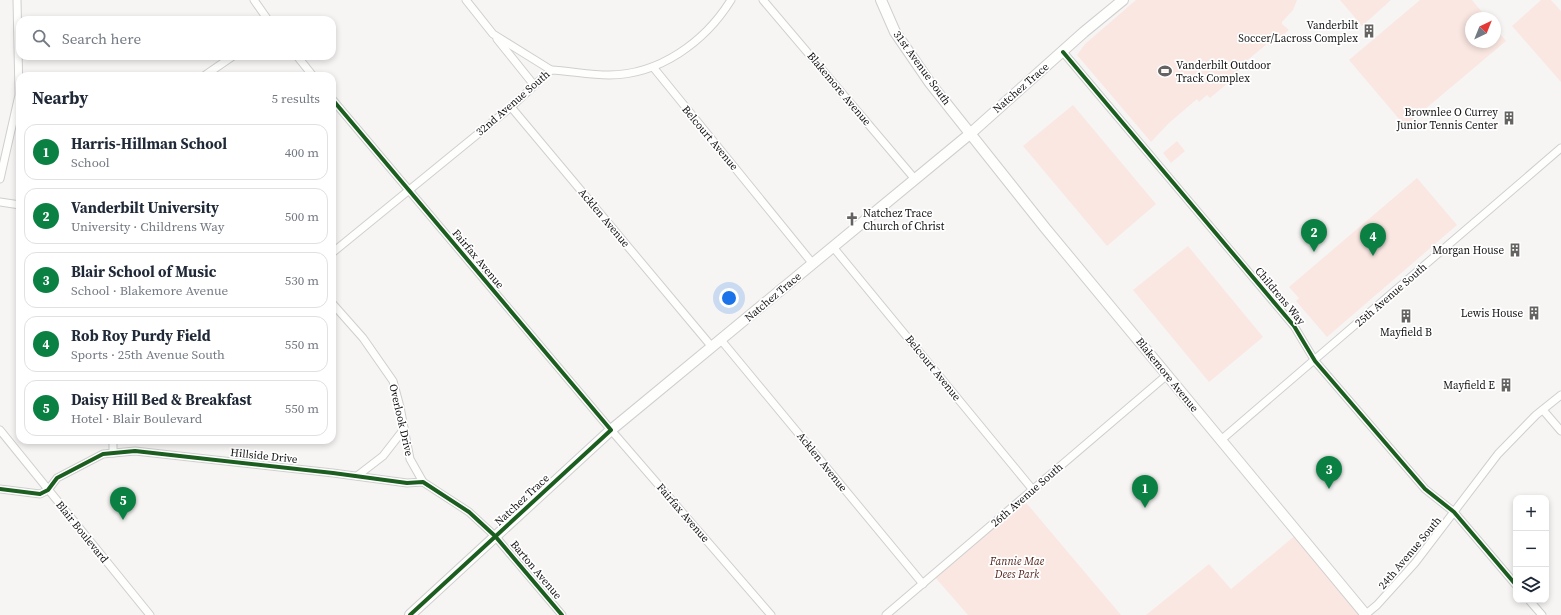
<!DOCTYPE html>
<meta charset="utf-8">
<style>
:root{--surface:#fff;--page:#f6f6f7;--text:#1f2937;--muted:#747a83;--line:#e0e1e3;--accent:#0b8043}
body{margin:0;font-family:"Source Serif 4",serif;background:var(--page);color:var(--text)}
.controls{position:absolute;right:12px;bottom:12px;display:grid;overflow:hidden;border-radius:8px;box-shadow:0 2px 6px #0003}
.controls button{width:36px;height:36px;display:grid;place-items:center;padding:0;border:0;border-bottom:1px solid var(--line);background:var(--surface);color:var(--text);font:20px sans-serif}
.compass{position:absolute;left:1465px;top:12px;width:36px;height:36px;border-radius:50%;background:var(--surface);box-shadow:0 2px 6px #0003;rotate:43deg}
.you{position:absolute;left:729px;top:298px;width:14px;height:14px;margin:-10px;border:3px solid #fff;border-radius:50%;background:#1a73e8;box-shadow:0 0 0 6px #1a73e833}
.badge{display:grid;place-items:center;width:26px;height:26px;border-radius:50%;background:var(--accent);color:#fff;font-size:13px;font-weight:700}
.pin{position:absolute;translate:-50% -33px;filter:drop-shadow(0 1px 2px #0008)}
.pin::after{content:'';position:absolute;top:21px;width:14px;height:12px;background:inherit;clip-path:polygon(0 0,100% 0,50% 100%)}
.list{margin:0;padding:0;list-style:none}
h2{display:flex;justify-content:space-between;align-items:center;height:52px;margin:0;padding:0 16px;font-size:17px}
h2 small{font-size:13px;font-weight:400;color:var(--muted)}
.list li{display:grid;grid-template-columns:26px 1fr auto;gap:12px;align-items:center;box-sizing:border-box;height:56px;margin:0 8px 8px;padding:0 8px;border:1px solid var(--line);border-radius:12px}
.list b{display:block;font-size:15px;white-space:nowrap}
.list p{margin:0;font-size:13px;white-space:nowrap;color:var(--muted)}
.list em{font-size:13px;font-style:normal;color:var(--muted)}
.icon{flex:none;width:22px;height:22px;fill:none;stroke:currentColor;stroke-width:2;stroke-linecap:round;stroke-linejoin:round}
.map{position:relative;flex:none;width:1561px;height:615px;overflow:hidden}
.search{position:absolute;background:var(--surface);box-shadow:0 2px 6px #0003;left:16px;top:16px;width:320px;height:44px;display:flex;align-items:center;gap:10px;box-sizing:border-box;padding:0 14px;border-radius:12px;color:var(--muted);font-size:15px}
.panel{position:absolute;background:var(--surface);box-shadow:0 2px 6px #0003;left:16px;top:72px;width:320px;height:372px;border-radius:12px}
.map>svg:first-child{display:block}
.green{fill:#fae7e2}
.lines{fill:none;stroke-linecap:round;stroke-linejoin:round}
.street-casing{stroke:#d0cfcf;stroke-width:9}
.secondary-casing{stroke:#d0cfcf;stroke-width:12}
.street{stroke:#fefefd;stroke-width:7}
.secondary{stroke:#fefefd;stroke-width:10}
.cycleway-casing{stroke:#fff;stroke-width:6}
.cycleway{stroke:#1b5e20;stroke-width:4}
.labels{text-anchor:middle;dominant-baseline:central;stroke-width:3.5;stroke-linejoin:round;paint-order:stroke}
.poi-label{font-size:11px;fill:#151413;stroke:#fff;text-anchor:end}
.street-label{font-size:11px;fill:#151413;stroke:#fff}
.park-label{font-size:11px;font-style:italic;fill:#55271f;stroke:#fff}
</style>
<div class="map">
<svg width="1561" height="615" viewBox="0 0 1561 615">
<rect width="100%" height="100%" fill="#f7f5f4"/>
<!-- green -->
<g class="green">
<polygon points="1136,0 1297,0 1293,10 1282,22 1282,24 1289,30 1270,46 1268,43 1237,69 1240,73 1210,98 1207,95 1199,102 1197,99 1169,123 1151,142 1077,55 1085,44"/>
<polygon points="1340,0 1391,0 1362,26"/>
<polygon points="1420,0 1472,0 1487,18 1471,18 1471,42 1495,42 1495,28 1506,41 1405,126 1349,60"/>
<polygon points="1541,0 1551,0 1561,11 1561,82 1512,26"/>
<polygon points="1073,105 1156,204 1107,246 1023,146"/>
<polygon points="1177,141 1185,151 1171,163 1163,153"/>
<polygon points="1417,178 1457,225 1327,337 1296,301 1299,298 1289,287"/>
<polygon points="1188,246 1263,337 1209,382 1133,290"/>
<polygon points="1023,499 1121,615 968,615 933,575"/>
<polygon points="1298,533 1365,615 1146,615 1209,564 1231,589"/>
</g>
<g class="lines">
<!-- street casing -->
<g class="street-casing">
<g id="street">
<polyline points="254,0 268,20"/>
<polyline points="466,0 493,34 551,70"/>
<polyline points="763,0 914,178"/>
<polyline points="497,39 534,85"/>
<polyline points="1063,52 1294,326 1315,361 1425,489 1454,512 1516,585"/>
<polyline points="297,56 313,76"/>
<polyline points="653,67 813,264"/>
<polyline points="204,76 233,56"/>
<polyline points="332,99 611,430 771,615"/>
<polyline points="511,107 712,347"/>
<polyline points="0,179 19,95 17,0"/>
<polyline points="0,202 20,205"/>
<polyline points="833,247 1033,490"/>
<path d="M 332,253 L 511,107 L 551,70 C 570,71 590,75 609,75 C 659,75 705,42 731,0"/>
<polyline points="332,303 363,338 393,381 400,407 410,459 423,482"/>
<polyline points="721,340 923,584"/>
<polyline points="1543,410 1561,431"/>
<polyline points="0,430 150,615"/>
<polyline points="1221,440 1561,148"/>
<polyline points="113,453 113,440"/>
<polyline points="357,476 383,456 404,429"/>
<polyline points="0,489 40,494 48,490 57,478 103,454 135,451 333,473 407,483 423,482 469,512 495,536 562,615"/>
<polyline points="1529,600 1542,615"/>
<polyline points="886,615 1167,375"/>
<polyline points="1365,615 1377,605 1415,563 1498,454 1536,415 1561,395"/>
</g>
</g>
<!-- secondary casing -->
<g class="secondary-casing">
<g id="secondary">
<polyline points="881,0 895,32 930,83 1046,229 1366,615"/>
<polyline points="410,615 611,430 971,133 1084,32 1123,0"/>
</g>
</g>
<!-- street -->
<use href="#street" class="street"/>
<!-- secondary -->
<use href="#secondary" class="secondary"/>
<!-- cycleway casing -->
<g class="cycleway-casing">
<g id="cycleway">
<polyline points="1063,52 1294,326 1315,361 1425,489 1454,512 1516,585"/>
<polyline points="332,99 611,430 410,615"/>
<polyline points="0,489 40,494 48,490 57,478 103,454 135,451 333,473 407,483 423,482 469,512 495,536 562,615"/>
</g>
</g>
<!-- cycleway -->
<use href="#cycleway" class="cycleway"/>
</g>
<!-- icons -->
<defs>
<g id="building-bare" transform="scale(1.08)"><path d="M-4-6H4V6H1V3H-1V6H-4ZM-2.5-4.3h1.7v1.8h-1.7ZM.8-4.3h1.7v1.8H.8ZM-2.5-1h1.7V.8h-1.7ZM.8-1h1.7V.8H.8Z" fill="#646362" stroke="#fff" stroke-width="2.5" paint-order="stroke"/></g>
<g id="stadium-bare" transform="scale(1.08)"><path d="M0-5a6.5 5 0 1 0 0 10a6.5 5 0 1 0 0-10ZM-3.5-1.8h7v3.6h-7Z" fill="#646362" stroke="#fff" stroke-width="2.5" paint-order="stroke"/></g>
<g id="church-bare" transform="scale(1.08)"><path d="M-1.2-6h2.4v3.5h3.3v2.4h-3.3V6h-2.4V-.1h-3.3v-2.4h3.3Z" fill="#646362" stroke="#fff" stroke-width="2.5" paint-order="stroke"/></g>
</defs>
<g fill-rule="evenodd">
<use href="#building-bare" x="1369" y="31"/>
<use href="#stadium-bare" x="1165" y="71"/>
<use href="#building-bare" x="1509" y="118"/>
<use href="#church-bare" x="852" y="219"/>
<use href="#building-bare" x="1515" y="250"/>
<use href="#building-bare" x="1534" y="313"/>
<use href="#building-bare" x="1406" y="316"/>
<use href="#building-bare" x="1506" y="385"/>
</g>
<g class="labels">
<!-- poi labels -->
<g class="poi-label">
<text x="1358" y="25">Vanderbilt<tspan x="1358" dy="13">Soccer/Lacross Complex</tspan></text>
<text x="1176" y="65" text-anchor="start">Vanderbilt Outdoor<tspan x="1176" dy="13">Track Complex</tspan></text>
<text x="1498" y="112">Brownlee O Currey<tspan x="1498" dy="13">Junior Tennis Center</tspan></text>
<text x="863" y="213" text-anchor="start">Natchez Trace<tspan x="863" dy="13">Church of Christ</tspan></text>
<text x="1504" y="250">Morgan House</text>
<text x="1523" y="313">Lewis House</text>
<text x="1406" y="332" text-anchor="middle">Mayfield B</text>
<text x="1495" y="385">Mayfield E</text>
</g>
<!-- street labels -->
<g class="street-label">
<text transform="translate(922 68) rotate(54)">31st Avenue South</text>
<text transform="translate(1021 88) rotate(-41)">Natchez Trace</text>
<text transform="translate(839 89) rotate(50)">Blakemore Avenue</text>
<text transform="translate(513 103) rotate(-41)">32nd Avenue South</text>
<text transform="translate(710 138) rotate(50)">Belcourt Avenue</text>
<text transform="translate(604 218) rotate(50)">Acklen Avenue</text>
<text transform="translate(478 259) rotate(50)">Fairfax Avenue</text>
<text transform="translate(1391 295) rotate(-41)">25th Avenue South</text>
<text transform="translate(1280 296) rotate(50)">Childrens Way</text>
<text transform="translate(773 297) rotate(-40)">Natchez Trace</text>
<text transform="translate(933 368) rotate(51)">Belcourt Avenue</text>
<text transform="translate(1167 375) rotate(51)">Blakemore Avenue</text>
<text transform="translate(401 420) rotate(77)">Overlook Drive</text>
<text transform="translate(264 456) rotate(6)">Hillside Drive</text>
<text transform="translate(822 462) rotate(51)">Acklen Avenue</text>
<text transform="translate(1027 495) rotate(-41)">26th Avenue South</text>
<text transform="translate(522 500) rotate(-43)">Natchez Trace</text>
<text transform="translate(683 513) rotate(49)">Fairfax Avenue</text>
<text transform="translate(82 532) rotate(51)">Blair Boulevard</text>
<text transform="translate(1410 553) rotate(-50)">24th Avenue South</text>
<text transform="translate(536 570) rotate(50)">Barton Avenue</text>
</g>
<!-- park labels -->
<g class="park-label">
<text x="1017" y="561">Fannie Mae<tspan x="1017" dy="13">Dees Park</tspan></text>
</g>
</g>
</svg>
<div class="controls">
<button>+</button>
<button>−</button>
<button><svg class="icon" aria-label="layers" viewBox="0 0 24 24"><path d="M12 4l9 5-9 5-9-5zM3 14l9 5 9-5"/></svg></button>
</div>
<svg class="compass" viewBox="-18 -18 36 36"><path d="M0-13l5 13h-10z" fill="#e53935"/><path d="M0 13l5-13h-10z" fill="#747a83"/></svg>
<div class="you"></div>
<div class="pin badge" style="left:1145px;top:508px">1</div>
<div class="pin badge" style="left:1314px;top:252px">2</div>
<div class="pin badge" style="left:1329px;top:489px">3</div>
<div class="pin badge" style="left:1373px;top:256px">4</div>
<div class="pin badge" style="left:123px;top:520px">5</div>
<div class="search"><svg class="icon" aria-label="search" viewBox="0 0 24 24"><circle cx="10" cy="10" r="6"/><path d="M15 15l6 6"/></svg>Search here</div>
<section class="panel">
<h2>Nearby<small>5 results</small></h2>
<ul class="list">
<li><span class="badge">1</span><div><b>Harris-Hillman School</b><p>School</p></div><em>400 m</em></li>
<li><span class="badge">2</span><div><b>Vanderbilt University</b><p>University · Childrens Way</p></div><em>500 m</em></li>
<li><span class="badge">3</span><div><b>Blair School of Music</b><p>School · Blakemore Avenue</p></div><em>530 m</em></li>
<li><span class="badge">4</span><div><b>Rob Roy Purdy Field</b><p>Sports · 25th Avenue South</p></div><em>550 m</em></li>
<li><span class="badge">5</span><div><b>Daisy Hill Bed &amp; Breakfast</b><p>Hotel · Blair Boulevard</p></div><em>550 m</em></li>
</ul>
</section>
</div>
